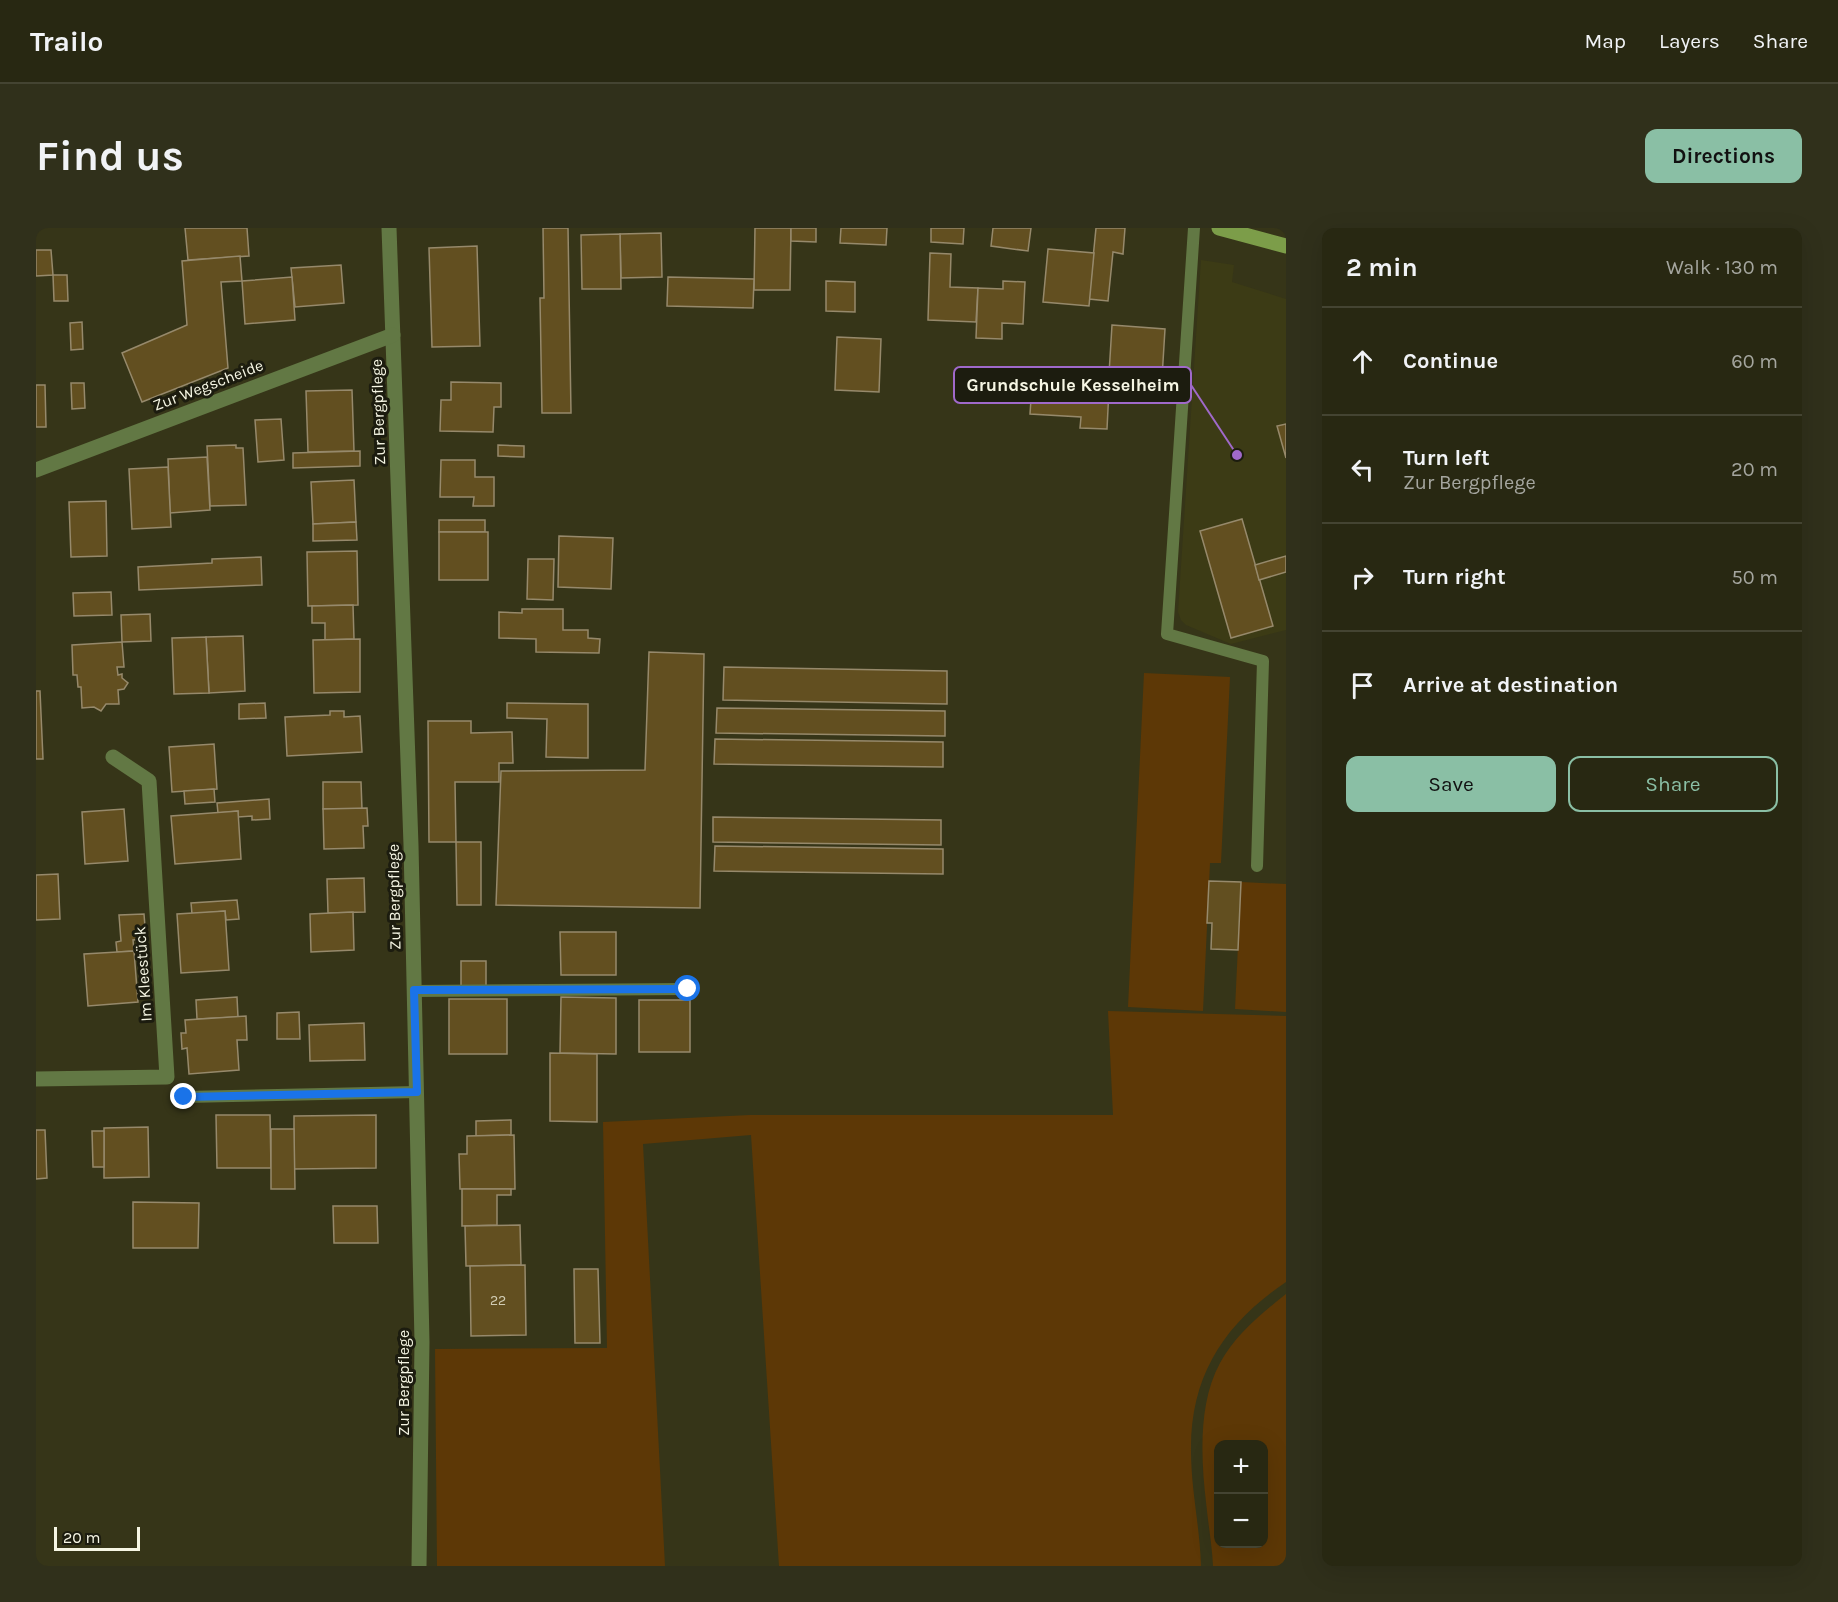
<!DOCTYPE html>
<meta charset="utf-8">
<style>
:root{--surface:#282812;--page:#30301b;--text:#f1f3f6;--muted:#a5a69f;--line:#444432;--accent:#8abfa5}
body{margin:0;font-family:Karla,sans-serif;background:var(--page);color:var(--text)}
.controls{position:absolute;right:18px;bottom:18px;display:grid;overflow:hidden;border-radius:12px;box-shadow:0 6px 24px #0002}
.controls button{width:54px;height:54px;display:grid;place-items:center;padding:0;border:0;border-bottom:2px solid var(--line);background:var(--surface);color:var(--text);font:30px sans-serif}
.scale{position:absolute;left:18px;bottom:15px;width:86px;box-sizing:border-box;padding-left:6px;border:3px solid #f6f6e4;border-top:0;font-size:16px;line-height:21px;white-space:nowrap;color:#f6f6e4;-webkit-text-stroke:4px #1c1c0f;paint-order:stroke}
.stop{position:absolute;width:18px;height:18px;margin:-14px;border:4px solid #1a73e8;border-radius:50%;background:#fff}
.stop.end{background:#1a73e8;border-color:#fff;box-shadow:0 2px 6px #0008}
.list{margin:0;padding:0;list-style:none}
h2{display:flex;justify-content:space-between;align-items:center;height:78px;margin:0;padding:0 24px;font-size:26px}
h2 small{font-size:20px;font-weight:400;color:var(--muted)}
.list li{display:grid;grid-template-columns:39px 1fr auto;gap:18px;align-items:center;box-sizing:border-box;height:108px;padding:0 24px;border-top:2px solid var(--line)}
.list b{display:block;font-size:22px;white-space:nowrap}
.list p{margin:0;font-size:20px;white-space:nowrap;color:var(--muted)}
.list em{font-size:20px;font-style:normal;color:var(--muted)}
.actions{display:flex;gap:12px;padding:18px 24px}
.actions a{flex:1;padding:14px 0;border:2px solid var(--accent);border-radius:12px;text-align:center;font-size:21px;color:var(--accent)}
.actions .main{background:var(--accent);color:#111}
.icon{flex:none;width:33px;height:33px;fill:none;stroke:currentColor;stroke-width:2;stroke-linecap:round;stroke-linejoin:round}
.map{position:relative;flex:none;width:1250px;height:1338px;overflow:hidden;border-radius:12px}
header{display:flex;align-items:center;gap:36px;box-sizing:border-box;height:84px;padding:0 30px;background:var(--surface);border-bottom:2px solid var(--line)}
header strong{font-size:28px}
nav{display:flex;gap:33px;margin-inline-start:auto;font-size:21px}
.intro{display:flex;align-items:center;justify-content:space-between;box-sizing:border-box;height:144px;padding:0 36px}
h1{margin:0;font-size:42px}
.button{padding:15px 27px;border-radius:12px;background:var(--accent);color:#111;font-size:21px;font-weight:700}
main{display:flex;gap:36px;padding:0 36px}
aside{flex:1;background:var(--surface);border-radius:12px;box-shadow:0 6px 24px #0002}
.map>svg:first-child{display:block}
.built{fill:#3c3b15}
.green{fill:#5d3806;fill-rule:evenodd}
.building{fill:#624f20;stroke:#96896b;stroke-width:1.5}
.lines{fill:none;stroke-linecap:round;stroke-linejoin:round}
.lane{stroke:#627844;stroke-width:12}
.street{stroke:#627844;stroke-width:15}
.secondary{stroke:#7c9d49;stroke-width:15}
.route{stroke:#1a73e8;stroke-width:8}
.labels{text-anchor:middle;dominant-baseline:central;stroke-width:6;stroke-linejoin:round;paint-order:stroke}
.number-label{font-size:14px;fill:#d1ccb3}
.street-label{font-size:16px;fill:#f6f6e4;stroke:#1c1c0f}
.leader{fill:none;stroke:#a069ca;stroke-width:2}
.callout-dot{fill:#a069ca;stroke:#1c1c0f;stroke-width:2}
.callout{fill:#1c1c0f;stroke:#a069ca;stroke-width:2}
.callout-label{font-size:18px;text-anchor:middle;font-weight:bold;fill:#f6f6e4}
</style>
<header>
<strong>Trailo</strong>
<nav><a>Map</a><a>Layers</a><a>Share</a></nav>
</header>
<div class="intro"><h1>Find us</h1><a class="button">Directions</a></div>
<main>
<div class="map">
<svg width="1250" height="1338" viewBox="0 0 1250 1338">
<rect width="100%" height="100%" fill="#363518"/>
<!-- built -->
<polygon class="built" points="1165,32 1198,37 1196,54 1250,71 1250,402 1195,416 1150,397 1145,392 1142,384"/>
<!-- green -->
<g class="green">
<polygon points="1108,445 1194,449 1185,635 1174,635 1167,783 1092,779"/>
<polygon points="1205,654 1250,656 1250,784 1199,781"/>
<path d="M 1072,783 L 1250,788 L 1250,1054 C 1189,1095 1154,1147 1155,1223 C 1155,1261 1164,1300 1165,1338 L 743,1338 L 715,907 L 607,916 L 629,1338 L 401,1338 L 399,1121 L 571,1120 L 567,894 L 714,887 L 1077,887 Z"/>
<path d="M 1250,1066 L 1250,1338 L 1177,1338 C 1176,1317 1172,1295 1170,1274 C 1165,1231 1162,1175 1184,1135 C 1199,1107 1226,1085 1250,1066 ZM 1182,1216 L 1228,1216 L 1228,1316 L 1182,1316 Z"/>
</g>
<!-- building -->
<g class="building">
<polygon points="149,0 211,0 213,28 152,32"/>
<polygon points="507,0 532,0 535,185 506,185 504,70 508,70"/>
<polygon points="719,0 755,0 754,62 718,62"/>
<polygon points="755,0 780,0 780,14 755,13"/>
<polygon points="805,0 851,0 850,17 804,15"/>
<polygon points="895,0 928,0 927,16 895,14"/>
<polygon points="957,0 995,0 992,23 955,18"/>
<polygon points="1060,0 1089,0 1087,26 1077,24 1072,73 1053,71"/>
<polygon points="625,5 626,49 585,50 584,6"/>
<polygon points="584,6 585,61 546,61 545,7"/>
<polygon points="441,18 444,118 396,119 393,20"/>
<polygon points="1012,21 1058,25 1053,78 1007,74"/>
<polygon points="0,22 15,22 17,47 0,48"/>
<polygon points="894,25 915,26 914,59 942,60 940,94 892,92"/>
<polygon points="204,28 206,53 185,54 192,140 106,174 86,125 151,97 146,33"/>
<polygon points="305,37 308,75 259,79 255,40"/>
<polygon points="17,47 31,47 32,73 18,73"/>
<polygon points="256,49 259,92 209,96 206,53"/>
<polygon points="632,49 718,51 717,80 631,78"/>
<polygon points="790,53 819,54 819,84 790,83"/>
<polygon points="967,53 989,54 987,96 966,95 966,111 940,110 942,60 967,61"/>
<polygon points="46,94 47,121 35,122 34,95"/>
<polygon points="1076,97 1129,101 1126,150 1073,146"/>
<polygon points="801,109 845,111 843,164 799,162"/>
<polygon points="415,154 465,155 465,179 458,179 457,204 404,203 405,172 415,172"/>
<polygon points="35,155 48,155 49,180 36,181"/>
<polygon points="996,156 1073,161 1071,201 1044,200 1045,189 994,186"/>
<polygon points="0,157 9,157 10,199 0,199"/>
<polygon points="316,162 318,223 272,224 270,163"/>
<polygon points="245,191 248,232 222,234 219,192"/>
<polygon points="1250,196 1250,230 1241,198"/>
<polygon points="200,217 200,220 207,220 210,277 174,278 171,218"/>
<polygon points="462,217 488,218 488,229 462,228"/>
<polygon points="324,223 324,238 257,240 257,225"/>
<polygon points="171,229 174,282 134,285 132,231"/>
<polygon points="405,232 439,232 439,249 458,249 458,278 437,278 438,269 404,269"/>
<polygon points="132,239 135,299 96,301 93,241"/>
<polygon points="318,252 320,294 277,296 275,254"/>
<polygon points="70,273 71,328 35,329 33,274"/>
<polygon points="1206,291 1237,398 1195,410 1164,303"/>
<rect x="403" y="292" width="46" height="12"/>
<polygon points="320,294 321,312 277,313 277,296"/>
<rect x="403" y="304" width="49" height="48"/>
<polygon points="523,308 577,310 575,361 522,359"/>
<polygon points="321,323 322,377 272,378 271,324"/>
<polygon points="1250,328 1250,344 1223,352 1219,337"/>
<polygon points="225,329 226,357 103,362 102,339 176,335 176,331"/>
<polygon points="492,331 518,331 517,372 491,371"/>
<polygon points="75,364 76,387 38,388 37,365"/>
<polygon points="317,377 318,411 289,412 289,395 276,395 276,378"/>
<polygon points="486,381 527,381 527,402 552,402 552,410 564,411 563,425 500,424 500,411 463,410 463,384 486,385"/>
<polygon points="114,386 115,413 86,414 85,387"/>
<polygon points="207,408 209,463 173,465 170,409"/>
<polygon points="170,409 173,465 138,466 136,410"/>
<polygon points="324,411 324,464 278,465 277,412"/>
<polygon points="86,414 88,439 81,439 82,447 86,446 86,450 92,455 88,461 82,462 83,476 70,476 65,483 58,479 46,480 45,459 42,459 41,447 37,447 36,417"/>
<polygon points="613,424 668,426 664,680 460,677 465,543 609,542"/>
<polygon points="688,439 911,443 911,476 687,472"/>
<polygon points="0,463 4,463 7,531 0,531"/>
<polygon points="229,475 230,490 203,491 203,476"/>
<polygon points="471,475 552,476 552,530 510,529 511,491 471,490"/>
<polygon points="681,480 909,483 909,508 680,505"/>
<polygon points="294,483 308,483 308,489 324,488 326,524 251,528 249,489 294,487"/>
<polygon points="392,493 435,493 435,505 476,504 477,535 463,535 463,554 419,554 420,614 393,614"/>
<polygon points="679,511 907,514 907,539 678,536"/>
<polygon points="178,516 181,561 136,564 133,519"/>
<polygon points="287,554 325,554 326,581 287,581"/>
<polygon points="178,561 179,574 149,576 148,563"/>
<polygon points="233,571 234,591 216,592 216,588 202,589 202,583 182,585 181,575"/>
<polygon points="331,580 332,598 327,598 328,620 288,621 287,581"/>
<polygon points="88,581 92,633 49,636 46,584"/>
<polygon points="202,583 205,631 139,636 135,588"/>
<polygon points="677,589 905,592 905,617 677,614"/>
<polygon points="420,614 445,614 445,677 421,677"/>
<polygon points="679,618 907,621 907,646 678,643"/>
<polygon points="22,646 24,691 0,692 0,647"/>
<polygon points="328,650 329,684 292,685 291,651"/>
<polygon points="1173,653 1205,654 1202,722 1175,721 1176,695 1171,695"/>
<polygon points="201,672 203,691 190,692 189,683 156,686 155,675"/>
<polygon points="189,683 193,742 145,745 141,686"/>
<polygon points="317,684 318,722 275,724 274,686"/>
<polygon points="108,686 110,711 97,712 98,723 81,724 80,714 85,713 83,687"/>
<polygon points="524,704 580,704 580,747 525,747"/>
<polygon points="98,723 102,774 52,778 48,726"/>
<rect x="425" y="733" width="25" height="25"/>
<polygon points="201,769 202,789 161,791 160,772"/>
<polygon points="525,769 580,770 580,826 524,825"/>
<rect x="413" y="771" width="58" height="55"/>
<rect x="603" y="772" width="51" height="52"/>
<polygon points="263,784 264,811 241,811 241,785"/>
<polygon points="210,788 211,812 201,812 203,842 153,846 151,820 146,821 145,805 150,805 149,792"/>
<polygon points="328,795 329,832 274,833 273,797"/>
<polygon points="514,825 561,826 561,894 514,893"/>
<polygon points="180,887 234,887 235,940 181,940"/>
<polygon points="340,887 340,940 258,941 258,888"/>
<polygon points="475,892 475,907 440,908 440,893"/>
<polygon points="112,899 113,949 68,950 68,900"/>
<polygon points="235,901 258,901 259,961 235,961"/>
<polygon points="0,902 9,902 11,950 0,951"/>
<polygon points="56,903 68,903 68,939 57,939"/>
<polygon points="478,907 479,961 424,961 423,926 431,926 431,908"/>
<polygon points="426,961 475,961 475,967 461,967 461,997 426,998"/>
<polygon points="97,974 163,975 162,1020 97,1020"/>
<polygon points="297,978 341,978 342,1015 298,1015"/>
<polygon points="484,997 485,1037 430,1038 429,998"/>
<polygon points="489,1037 490,1107 435,1108 434,1038"/>
<polygon points="538,1041 562,1041 564,1115 539,1115"/>
</g>
<g class="lines">
<!-- lane -->
<g class="lane">
<polyline points="1158,0 1131,406 1227,433 1221,638"/>
<polyline points="378,763 652,761"/>
<polyline points="148,869 381,864"/>
</g>
<!-- street -->
<g class="street">
<polyline points="353,0 375,617 386,1114 383,1338"/>
<polyline points="0,242 357,107"/>
<polyline points="0,851 131,849 113,553 77,529"/>
</g>
<!-- secondary -->
<polyline class="secondary" points="1183,0 1250,18"/>
</g>
<g class="lines">
<!-- route -->
<polyline class="route" points="148,869 381,864 378,762 652,761"/>
</g>
<g class="labels">
<!-- number labels -->
<g class="number-label">
<text x="462" y="1072">22</text>
</g>
<!-- street labels -->
<g class="street-label">
<text transform="translate(172 157) rotate(-21)">Zur Wegscheide</text>
<text transform="translate(342 184) rotate(-92)">Zur Bergpflege</text>
<text transform="translate(358 669) rotate(-91)">Zur Bergpflege</text>
<text transform="translate(107 746) rotate(-94)">Im Kleestück</text>
<text transform="translate(367 1155) rotate(-90)">Zur Bergpflege</text>
</g>
</g>
<!-- callouts -->
<path class="leader" d="M1201 227L1155 157"/>
<circle class="callout-dot" cx="1201" cy="227" r="6"/>
<rect class="callout" x="918" y="139" width="237" height="36" rx="6"/>
<g class="callout-label">
<text x="1037" y="163">Grundschule Kesselheim</text>
</g>
</svg>
<div class="controls">
<button>+</button>
<button>−</button>
</div>
<div class="scale">20 m</div>
<div class="stop" style="left:652px;top:761px"></div>
<div class="stop end" style="left:148px;top:869px"></div>
</div>
<aside>
<h2>2 min<small>Walk · 130 m</small></h2>
<ul class="list">
<li><svg class="icon" aria-label="ahead" viewBox="0 0 24 24"><path d="M12 20V5M6 11l6-6 6 6"/></svg><div><b>Continue</b></div><em>60 m</em></li>
<li><svg class="icon" aria-label="left" viewBox="0 0 24 24"><path d="M17 20v-9H6M10 6l-5 5 5 5"/></svg><div><b>Turn left</b><p>Zur Bergpflege</p></div><em>20 m</em></li>
<li><svg class="icon" aria-label="right" viewBox="0 0 24 24"><path d="M7 20v-9h11M14 6l5 5-5 5"/></svg><div><b>Turn right</b></div><em>50 m</em></li>
<li><svg class="icon" aria-label="arrive" viewBox="0 0 24 24"><path d="M6 21V4h12l-3 4 3 4H6"/></svg><div><b>Arrive at destination</b></div></li>
</ul>
<div class="actions"><a class="main">Save</a><a>Share</a></div>
</aside>
</main>
